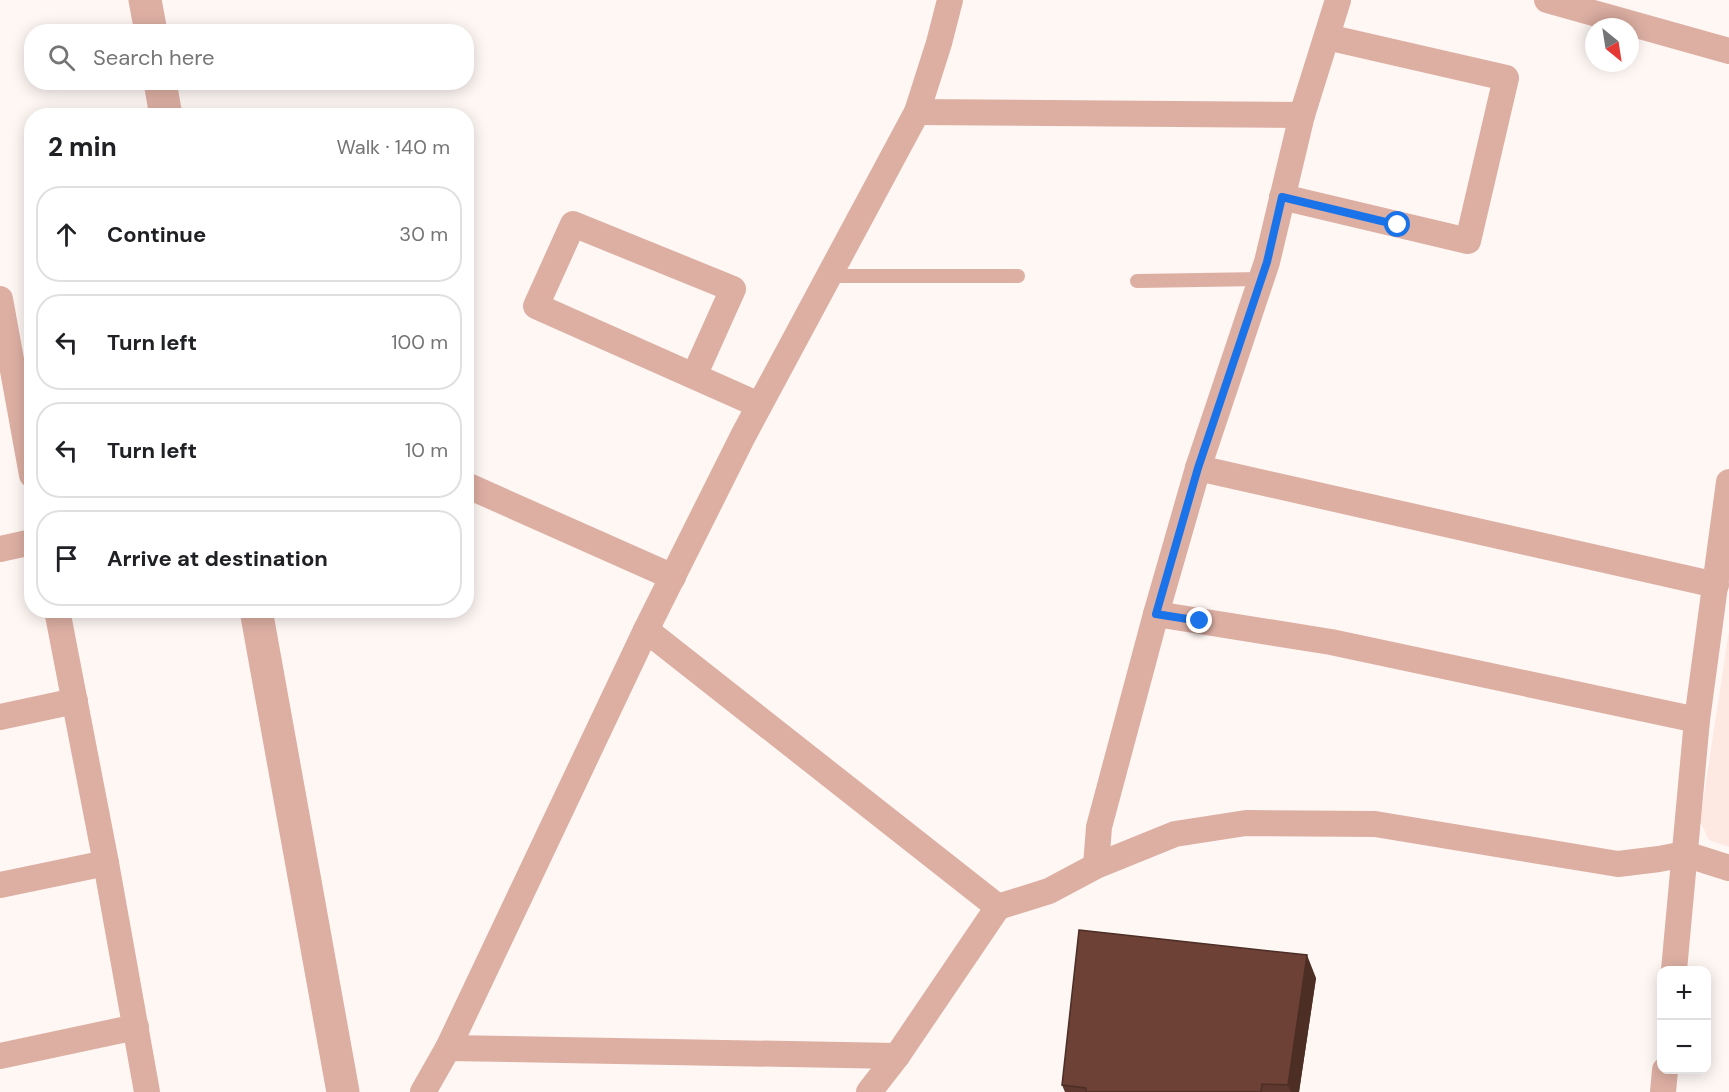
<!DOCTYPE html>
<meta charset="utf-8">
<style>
:root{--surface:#fff;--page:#f6f6f6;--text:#202124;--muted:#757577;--line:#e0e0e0}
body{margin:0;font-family:"DM Sans",sans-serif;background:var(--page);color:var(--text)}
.controls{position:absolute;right:18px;bottom:18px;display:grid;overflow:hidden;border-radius:12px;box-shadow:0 3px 15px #0003}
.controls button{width:54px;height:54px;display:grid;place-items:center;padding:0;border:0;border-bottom:2px solid var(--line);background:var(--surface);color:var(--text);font:30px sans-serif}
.compass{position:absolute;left:1585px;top:18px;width:54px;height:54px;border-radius:50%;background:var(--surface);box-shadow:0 3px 15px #0003;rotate:150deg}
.stop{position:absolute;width:18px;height:18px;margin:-14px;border:4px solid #1a73e8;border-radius:50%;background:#fff}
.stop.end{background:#1a73e8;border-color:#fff;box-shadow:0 2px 6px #0008}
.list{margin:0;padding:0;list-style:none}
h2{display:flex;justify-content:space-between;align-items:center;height:78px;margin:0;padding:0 24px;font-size:26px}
h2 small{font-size:20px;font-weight:400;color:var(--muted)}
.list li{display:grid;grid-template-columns:39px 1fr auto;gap:18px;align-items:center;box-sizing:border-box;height:96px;margin:0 12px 12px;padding:0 12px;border:2px solid var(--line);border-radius:24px}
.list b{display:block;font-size:22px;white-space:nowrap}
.list em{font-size:20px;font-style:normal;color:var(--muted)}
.icon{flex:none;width:33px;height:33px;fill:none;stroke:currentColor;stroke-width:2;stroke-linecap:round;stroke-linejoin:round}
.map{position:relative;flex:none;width:1729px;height:1092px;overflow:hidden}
.search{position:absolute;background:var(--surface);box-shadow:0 3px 15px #0003;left:24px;top:24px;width:450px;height:66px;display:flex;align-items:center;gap:15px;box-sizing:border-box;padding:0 21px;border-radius:24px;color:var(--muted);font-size:22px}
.panel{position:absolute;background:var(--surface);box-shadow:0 3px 15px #0003;left:24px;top:108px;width:450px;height:510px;border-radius:24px}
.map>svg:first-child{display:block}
.built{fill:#fde8e2}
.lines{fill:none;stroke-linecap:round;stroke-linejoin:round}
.service{stroke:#ddafa3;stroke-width:14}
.minor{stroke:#ddafa3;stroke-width:26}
.tertiary{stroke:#ddafa3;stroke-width:33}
.wall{fill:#5e382e}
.shaded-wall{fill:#4c2e25}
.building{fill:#6d4135;stroke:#4c2e25;stroke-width:1.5}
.route{stroke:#1a73e8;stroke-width:8}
</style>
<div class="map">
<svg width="1729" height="1092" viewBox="0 0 1729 1092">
<rect width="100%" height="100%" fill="#fef7f4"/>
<!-- built -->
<polygon class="built" points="1729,631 1729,847 1709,840 1700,821"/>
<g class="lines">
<!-- service -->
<g class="service">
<polyline points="829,276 1018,276"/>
<polyline points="1137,281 1261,279"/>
</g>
<!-- minor -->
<g class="minor">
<polyline points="1547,0 1729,51"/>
<polyline points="917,112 1302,115"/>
<polyline points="1282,197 1468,241 1506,78 1327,37"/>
<polyline points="0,299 32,475"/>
<polyline points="694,376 733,289 573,224 536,306 759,405"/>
<polyline points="1198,468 1716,585"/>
<polyline points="466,485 673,577"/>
<polyline points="0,549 32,542"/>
<polyline points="57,610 106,863 147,1092"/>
<polyline points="1156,614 1331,642 1697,720"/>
<polyline points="646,630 998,907"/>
<polyline points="0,717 75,701"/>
<polyline points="1096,866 1099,827 1156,614 1198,468 1267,262 1302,115 1338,0"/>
<polyline points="0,885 106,863"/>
<polyline points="1674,970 1697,720 1729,482"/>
<polyline points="448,1048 897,1056"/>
<polyline points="0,1056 136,1027"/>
<polyline points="423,1092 448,1048 646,630 743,436 917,112 939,43 950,0"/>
<polyline points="869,1092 897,1056 998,907 1049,891 1096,866 1175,834 1246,823 1375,824 1618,864 1659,859 1685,854 1729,868"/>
<polyline points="1663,1092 1665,1070"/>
</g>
<!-- tertiary -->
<g class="tertiary">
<polyline points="145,0 151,32"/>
<polyline points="160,82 166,116"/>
<polyline points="256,610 343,1092"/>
</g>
</g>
<!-- wall -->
<polygon class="wall" points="1316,978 1299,1092 1065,1092 1062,1085"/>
<!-- shaded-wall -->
<polygon class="shaded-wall" points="1307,955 1316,978 1299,1092 1291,1092 1288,1085"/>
<!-- building -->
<polygon class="building" points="1079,930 1307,955 1288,1085 1262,1084 1261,1092 1086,1092 1086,1088 1062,1085"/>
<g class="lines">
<!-- route -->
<polyline class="route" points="1200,621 1156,614 1198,468 1267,262 1282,197 1398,225"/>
</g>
</svg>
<div class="controls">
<button>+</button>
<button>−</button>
</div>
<svg class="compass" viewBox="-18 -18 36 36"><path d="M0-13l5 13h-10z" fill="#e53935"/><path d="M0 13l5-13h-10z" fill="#757577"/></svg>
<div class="stop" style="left:1398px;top:225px"></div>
<div class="stop end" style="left:1200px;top:621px"></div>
<div class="search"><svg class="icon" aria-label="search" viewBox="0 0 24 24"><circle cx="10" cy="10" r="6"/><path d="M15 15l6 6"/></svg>Search here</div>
<section class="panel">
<h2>2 min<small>Walk · 140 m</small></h2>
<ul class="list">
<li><svg class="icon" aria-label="ahead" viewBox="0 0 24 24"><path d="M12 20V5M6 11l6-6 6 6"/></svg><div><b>Continue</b></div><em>30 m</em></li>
<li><svg class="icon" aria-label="left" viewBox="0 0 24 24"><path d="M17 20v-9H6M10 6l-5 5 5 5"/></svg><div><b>Turn left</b></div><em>100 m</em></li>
<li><svg class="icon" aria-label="left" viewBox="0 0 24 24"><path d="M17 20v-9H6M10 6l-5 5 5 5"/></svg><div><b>Turn left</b></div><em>10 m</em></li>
<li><svg class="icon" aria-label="arrive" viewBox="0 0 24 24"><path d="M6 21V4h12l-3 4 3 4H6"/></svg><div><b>Arrive at destination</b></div></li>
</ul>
</section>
</div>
